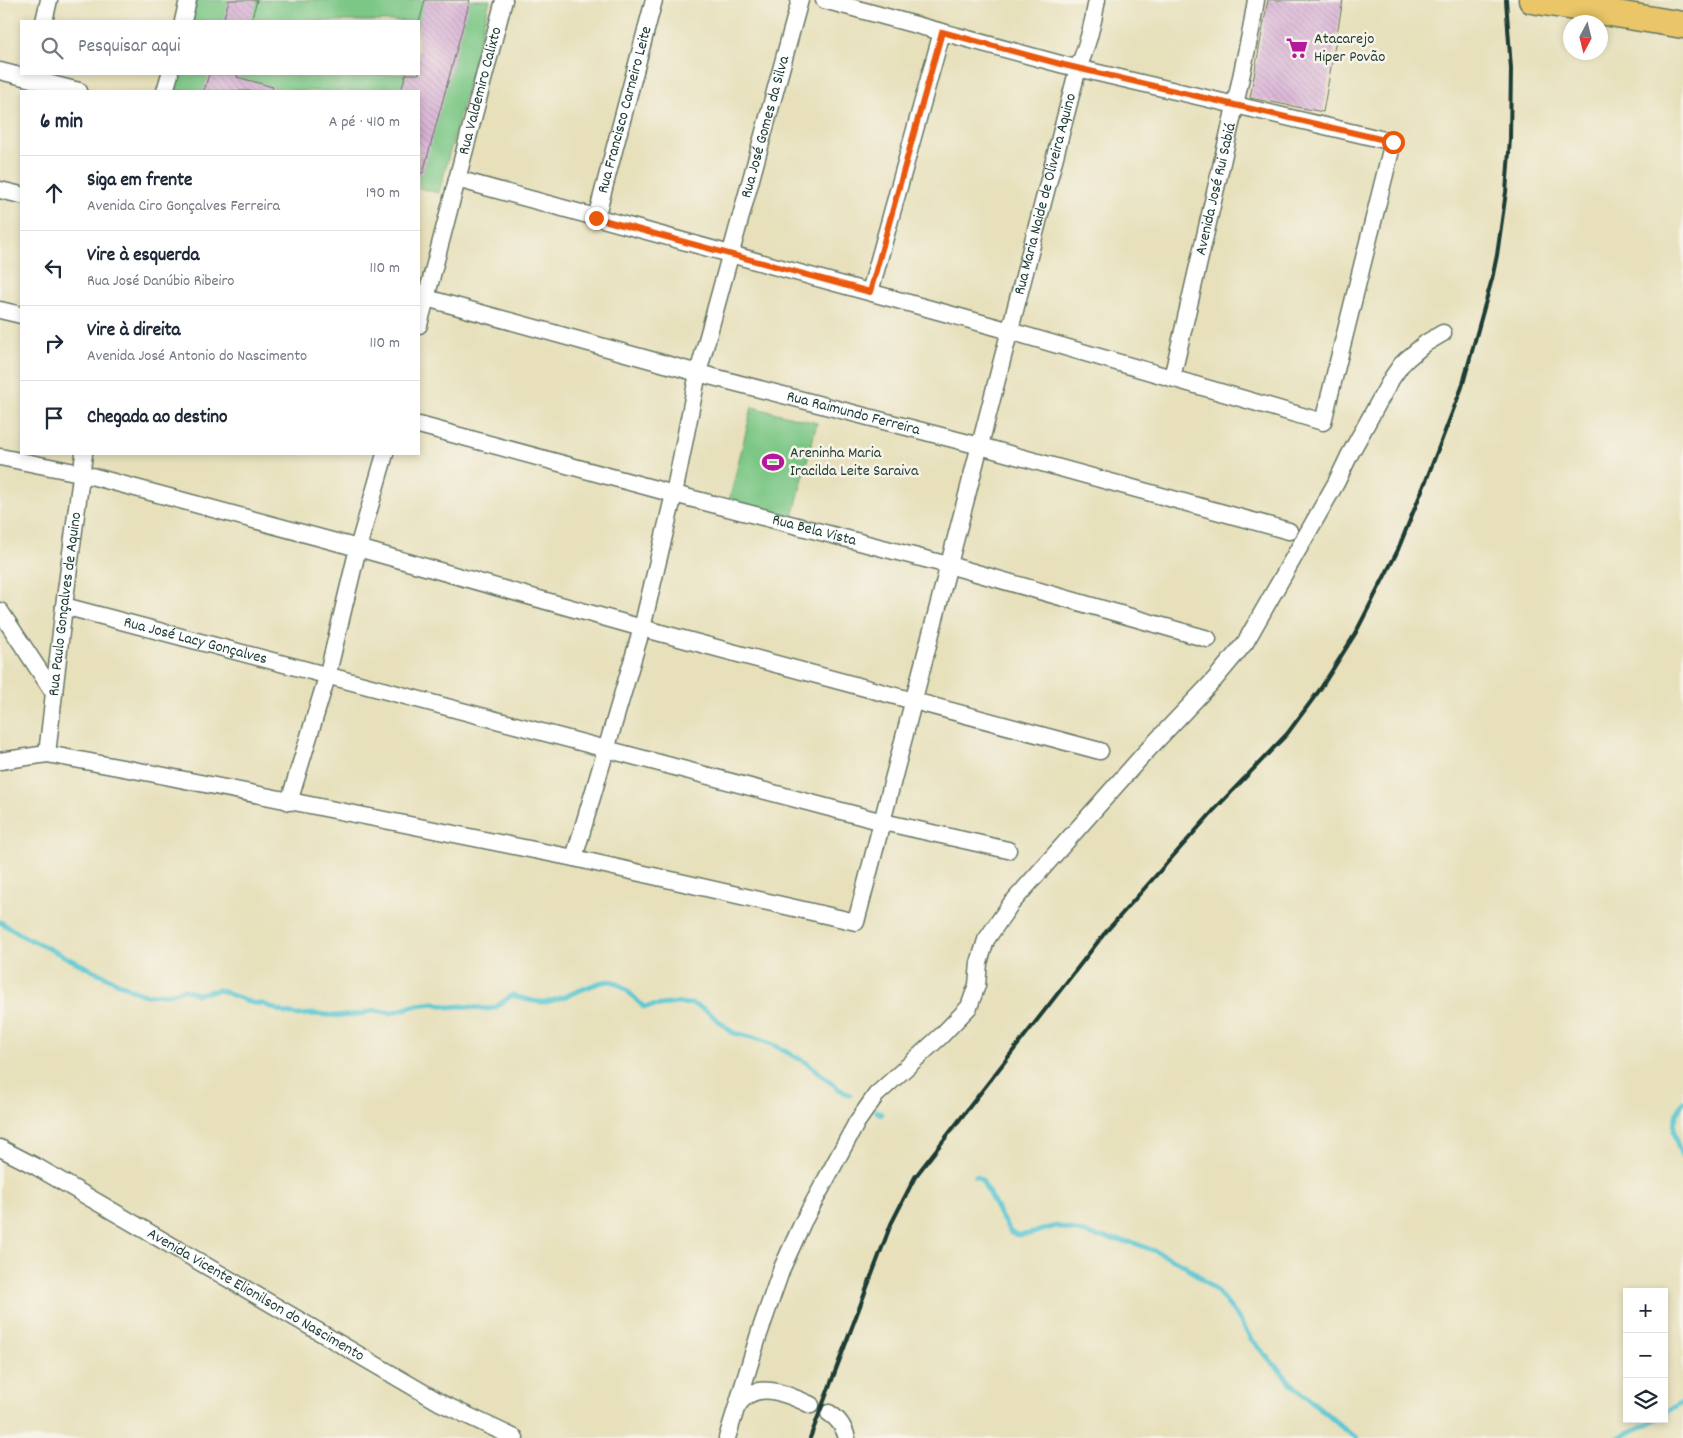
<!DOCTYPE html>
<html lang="pt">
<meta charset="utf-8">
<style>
:root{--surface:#fff;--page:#f2f2f3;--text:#1f2937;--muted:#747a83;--line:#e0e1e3}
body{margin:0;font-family:Dekko,sans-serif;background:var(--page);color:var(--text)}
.controls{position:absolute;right:15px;bottom:15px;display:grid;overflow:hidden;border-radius:0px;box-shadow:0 2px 8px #0003}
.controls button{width:45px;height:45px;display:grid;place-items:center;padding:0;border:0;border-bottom:1px solid var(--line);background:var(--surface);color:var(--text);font:25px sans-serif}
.compass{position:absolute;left:1563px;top:15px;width:45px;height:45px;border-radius:50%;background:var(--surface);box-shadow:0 2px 8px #0003;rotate:187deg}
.stop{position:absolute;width:15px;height:15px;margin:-11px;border:4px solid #ea580c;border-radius:50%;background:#fff}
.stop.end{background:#ea580c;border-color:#fff;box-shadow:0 1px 5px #0008}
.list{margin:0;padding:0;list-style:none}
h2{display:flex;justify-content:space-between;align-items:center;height:65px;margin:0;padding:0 20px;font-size:21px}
h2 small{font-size:16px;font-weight:400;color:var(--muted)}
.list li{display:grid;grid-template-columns:32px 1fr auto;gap:15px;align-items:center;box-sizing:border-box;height:75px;padding:0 20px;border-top:1px solid var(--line)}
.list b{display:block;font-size:19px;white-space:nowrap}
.list p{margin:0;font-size:16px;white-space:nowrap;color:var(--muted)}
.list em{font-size:16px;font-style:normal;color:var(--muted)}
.icon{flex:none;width:28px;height:28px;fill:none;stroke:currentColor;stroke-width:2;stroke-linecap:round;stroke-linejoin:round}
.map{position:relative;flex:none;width:1683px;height:1438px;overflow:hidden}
.search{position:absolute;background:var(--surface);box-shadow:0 2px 8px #0003;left:20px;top:20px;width:400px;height:55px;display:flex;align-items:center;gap:12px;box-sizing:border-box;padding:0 18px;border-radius:0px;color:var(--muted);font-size:19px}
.panel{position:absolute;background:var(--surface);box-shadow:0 2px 8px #0003;left:20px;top:90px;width:400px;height:365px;border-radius:0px}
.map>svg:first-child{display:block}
.green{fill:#7bc786;stroke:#4d825d}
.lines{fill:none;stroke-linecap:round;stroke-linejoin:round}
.stream{stroke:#5bc7d2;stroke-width:5}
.building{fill:url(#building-back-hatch)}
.street-casing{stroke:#657663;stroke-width:19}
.primary-casing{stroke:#657663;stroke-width:29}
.street{stroke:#fff;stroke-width:16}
.primary{stroke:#eac669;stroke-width:26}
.rail{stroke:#1f3d34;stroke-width:4}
.route{stroke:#ea580c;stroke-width:6}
.labels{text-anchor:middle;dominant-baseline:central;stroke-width:5;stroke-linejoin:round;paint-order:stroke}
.poi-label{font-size:16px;fill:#1f3d34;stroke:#f7f3e8;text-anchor:start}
.street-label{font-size:16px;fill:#1f3d34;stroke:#f7f3e8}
</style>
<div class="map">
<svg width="1683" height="1438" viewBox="0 0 1683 1438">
<defs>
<pattern id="building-back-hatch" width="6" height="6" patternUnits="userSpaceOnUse" patternTransform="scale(1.25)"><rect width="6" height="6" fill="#d9b1d7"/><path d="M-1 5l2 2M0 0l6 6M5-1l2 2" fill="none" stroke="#af91af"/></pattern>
</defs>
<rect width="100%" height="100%" fill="#f7f3e8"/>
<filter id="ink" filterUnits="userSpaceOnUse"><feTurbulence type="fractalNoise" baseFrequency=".02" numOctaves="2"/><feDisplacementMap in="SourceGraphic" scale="10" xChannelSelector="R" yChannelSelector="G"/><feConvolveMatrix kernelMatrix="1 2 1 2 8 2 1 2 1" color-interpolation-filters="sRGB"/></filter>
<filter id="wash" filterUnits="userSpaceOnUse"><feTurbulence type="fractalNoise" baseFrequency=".0096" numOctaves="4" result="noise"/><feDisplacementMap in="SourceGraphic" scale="20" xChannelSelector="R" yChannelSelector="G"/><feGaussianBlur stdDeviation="1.12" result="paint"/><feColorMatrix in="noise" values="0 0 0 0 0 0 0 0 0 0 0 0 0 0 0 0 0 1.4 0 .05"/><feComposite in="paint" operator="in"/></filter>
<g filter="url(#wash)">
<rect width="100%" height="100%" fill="#e7e0bb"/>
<!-- green -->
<g class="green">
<polygon points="196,0 490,0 439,193 419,188 419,91 173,91 177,74 419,74 419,21 191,21"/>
<polygon points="752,407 817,423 793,517 729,501"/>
</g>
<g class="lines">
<!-- stream -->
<g class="stream">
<path d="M 0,922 L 23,936 L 139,993 L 146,995 L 169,994 L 184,989 L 197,994 L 219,990 L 252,1003 L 263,1004 L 285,1013 L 298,1015 L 313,1014 L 341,1016 L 362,1014 L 374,1010 L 391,1013 L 417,1005 L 434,1003 L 450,1007 L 460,1006 L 489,1009 L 496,1007 L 512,995 C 522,998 532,1002 543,1002 C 563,1002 599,977 614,982 C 627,987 634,999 644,1007 L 677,1003 L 692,1004 L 700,1007 L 707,1011 L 733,1033 L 751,1037 L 772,1044 L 807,1063 L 839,1089 L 850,1095"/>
<path d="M 1683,1102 C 1669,1124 1673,1136 1683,1159"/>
<polyline points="876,1111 881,1114"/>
<polyline points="976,1176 982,1180 1001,1217 1011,1233 1018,1235 1029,1234 1056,1226 1100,1237 1134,1243 1155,1251 1186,1266 1217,1291 1237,1316 1251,1339 1293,1385 1344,1429 1357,1438"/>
<polyline points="1664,1414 1683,1401"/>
<polyline points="1619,1438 1656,1419"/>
</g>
</g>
<g id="blocks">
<!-- building -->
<g class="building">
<polygon points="229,0 257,0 251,21 223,21"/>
<polygon points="425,0 470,0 423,173 419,173 419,91 401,91 406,74 419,74 419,23"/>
<polygon points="1268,0 1343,0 1323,112 1250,98"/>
<polygon points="209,74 238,74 237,77 273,87 272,91 204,91"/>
</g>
</g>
</g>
<g filter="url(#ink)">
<use href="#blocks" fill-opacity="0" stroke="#657663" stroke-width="1"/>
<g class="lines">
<!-- street casing -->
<g class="street-casing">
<g id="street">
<polyline points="44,21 49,0"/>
<polyline points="183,21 188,0"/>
<polyline points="0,71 79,91"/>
<polyline points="165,91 170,74"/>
<polyline points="457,179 996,327 1323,422 1393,142 1064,65 824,0"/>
<polyline points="0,190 21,195"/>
<path id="s1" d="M 596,218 L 654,0"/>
<polyline points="870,292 942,32"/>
<path id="s2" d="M 419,296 L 698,373 L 980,446 L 1289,531"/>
<polyline points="0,310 21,315"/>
<path id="s3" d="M 419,325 L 504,0"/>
<path id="s4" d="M 1172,378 L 1233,115 L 1251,30 L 1256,0"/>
<path id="s5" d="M 419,425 L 674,494 L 952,566 L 1208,639"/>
<polyline points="0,457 80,473 358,548 642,628 1100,751"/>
<path id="s6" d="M 64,606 L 883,822 L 1008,850"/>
<polyline points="0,611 54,693"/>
<path id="s7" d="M 47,754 L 64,606 L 84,454"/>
<path id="s8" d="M 0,761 L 47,754 L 150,773 L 574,858 L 856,922 L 1078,68 C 1088,45 1093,24 1097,0"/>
<polyline points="289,802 327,677 358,548 385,454"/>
<path id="s9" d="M 574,858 L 642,628 L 674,494 L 698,373 L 800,0"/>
<path id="s10" d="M 0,1148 L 37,1167 L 441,1403 L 515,1438"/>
<path d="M 737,1407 C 754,1378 787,1394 811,1405"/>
<path d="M 829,1413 C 839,1419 844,1427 847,1438"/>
<polyline points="727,1438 759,1334 782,1268 803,1222 857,1122 876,1095 941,1036 969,1007 977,985 979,963 986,940 1010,905 1143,755 1215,679 1245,643 1336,483 1350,454 1392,378 1401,365 1407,359 1426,343 1443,333"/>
</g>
</g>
<!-- primary casing -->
<g class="primary-casing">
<polyline id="primary" points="1532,0 1683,25"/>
</g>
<!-- street -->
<use href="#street" class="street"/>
<!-- primary -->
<use href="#primary" class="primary"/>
<!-- rail -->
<polyline class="rail" points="810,1438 891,1224 915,1177 1104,934 1214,810 1287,734 1321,688 1355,634 1397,552 1427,478 1462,387 1492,279 1497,255 1506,192 1510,139 1511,69 1506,0"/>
</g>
</g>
<g class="lines" filter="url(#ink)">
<!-- route -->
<polyline class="route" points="596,218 870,292 942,32 1064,65 1393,142"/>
</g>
<!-- icons -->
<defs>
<g id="supermarket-bare" transform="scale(1.725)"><path d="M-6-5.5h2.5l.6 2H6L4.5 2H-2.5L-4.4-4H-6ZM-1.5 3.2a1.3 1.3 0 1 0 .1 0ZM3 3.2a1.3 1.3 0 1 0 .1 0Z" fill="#b5179e" stroke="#f7f3e8" stroke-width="2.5" paint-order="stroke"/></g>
<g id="stadium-bare" transform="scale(1.725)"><path d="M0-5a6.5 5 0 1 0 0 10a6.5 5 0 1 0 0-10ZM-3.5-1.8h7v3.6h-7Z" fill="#b5179e" stroke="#f7f3e8" stroke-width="2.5" paint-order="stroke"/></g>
</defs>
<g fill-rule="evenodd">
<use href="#supermarket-bare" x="1297" y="48"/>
<use href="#stadium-bare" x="773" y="462"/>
</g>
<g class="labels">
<!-- poi labels -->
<g class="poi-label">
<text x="1314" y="39">Atacarejo<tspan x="1314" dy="18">Hiper Povão</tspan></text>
<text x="790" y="453">Areninha Maria<tspan x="790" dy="18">Iracilda Leite Saraiva</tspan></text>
</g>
<!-- street labels -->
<g class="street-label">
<text stroke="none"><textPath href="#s3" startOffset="242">Rua Valdemiro Calixto</textPath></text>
<text stroke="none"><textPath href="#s1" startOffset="112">Rua Francisco Carneiro Leite</textPath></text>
<text stroke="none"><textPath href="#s9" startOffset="756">Rua José Gomes da Silva</textPath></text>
<text stroke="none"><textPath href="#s4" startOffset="194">Avenida José Rui Sabiá</textPath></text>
<text stroke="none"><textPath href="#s8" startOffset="1626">Rua Maria Naide de Oliveira Aquino</textPath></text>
<text stroke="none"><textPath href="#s2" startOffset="450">Rua Raimundo Ferreira</textPath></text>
<text stroke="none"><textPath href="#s5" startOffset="409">Rua Bela Vista</textPath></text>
<text stroke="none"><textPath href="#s7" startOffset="151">Rua Paulo Gonçalves de Aquino</textPath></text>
<text stroke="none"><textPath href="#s6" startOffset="136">Rua José Lacy Gonçalves</textPath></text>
<text stroke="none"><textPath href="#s10" startOffset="295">Avenida Vicente Elionilson do Nascimento</textPath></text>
</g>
</g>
</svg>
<div class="controls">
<button>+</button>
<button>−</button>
<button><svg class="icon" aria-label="layers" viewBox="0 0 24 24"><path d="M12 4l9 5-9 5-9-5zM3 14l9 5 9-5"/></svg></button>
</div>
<svg class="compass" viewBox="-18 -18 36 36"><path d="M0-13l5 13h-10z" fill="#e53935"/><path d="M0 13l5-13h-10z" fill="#747a83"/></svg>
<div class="stop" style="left:1393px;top:142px"></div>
<div class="stop end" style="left:596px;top:218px"></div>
<div class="search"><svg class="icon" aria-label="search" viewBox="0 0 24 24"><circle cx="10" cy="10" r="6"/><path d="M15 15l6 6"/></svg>Pesquisar aqui</div>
<section class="panel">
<h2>6 min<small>A pé · 410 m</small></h2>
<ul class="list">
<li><svg class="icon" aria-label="ahead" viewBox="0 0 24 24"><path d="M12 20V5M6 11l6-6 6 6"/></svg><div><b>Siga em frente</b><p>Avenida Ciro Gonçalves Ferreira</p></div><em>190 m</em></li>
<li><svg class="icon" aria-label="left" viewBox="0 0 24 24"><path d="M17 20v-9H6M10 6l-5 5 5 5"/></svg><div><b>Vire à esquerda</b><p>Rua José Danúbio Ribeiro</p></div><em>110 m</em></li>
<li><svg class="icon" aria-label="right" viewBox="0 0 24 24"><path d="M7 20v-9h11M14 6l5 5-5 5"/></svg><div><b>Vire à direita</b><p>Avenida José Antonio do Nascimento</p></div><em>110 m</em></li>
<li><svg class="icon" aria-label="arrive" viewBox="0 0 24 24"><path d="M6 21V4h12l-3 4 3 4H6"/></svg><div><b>Chegada ao destino</b></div></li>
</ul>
</section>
</div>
